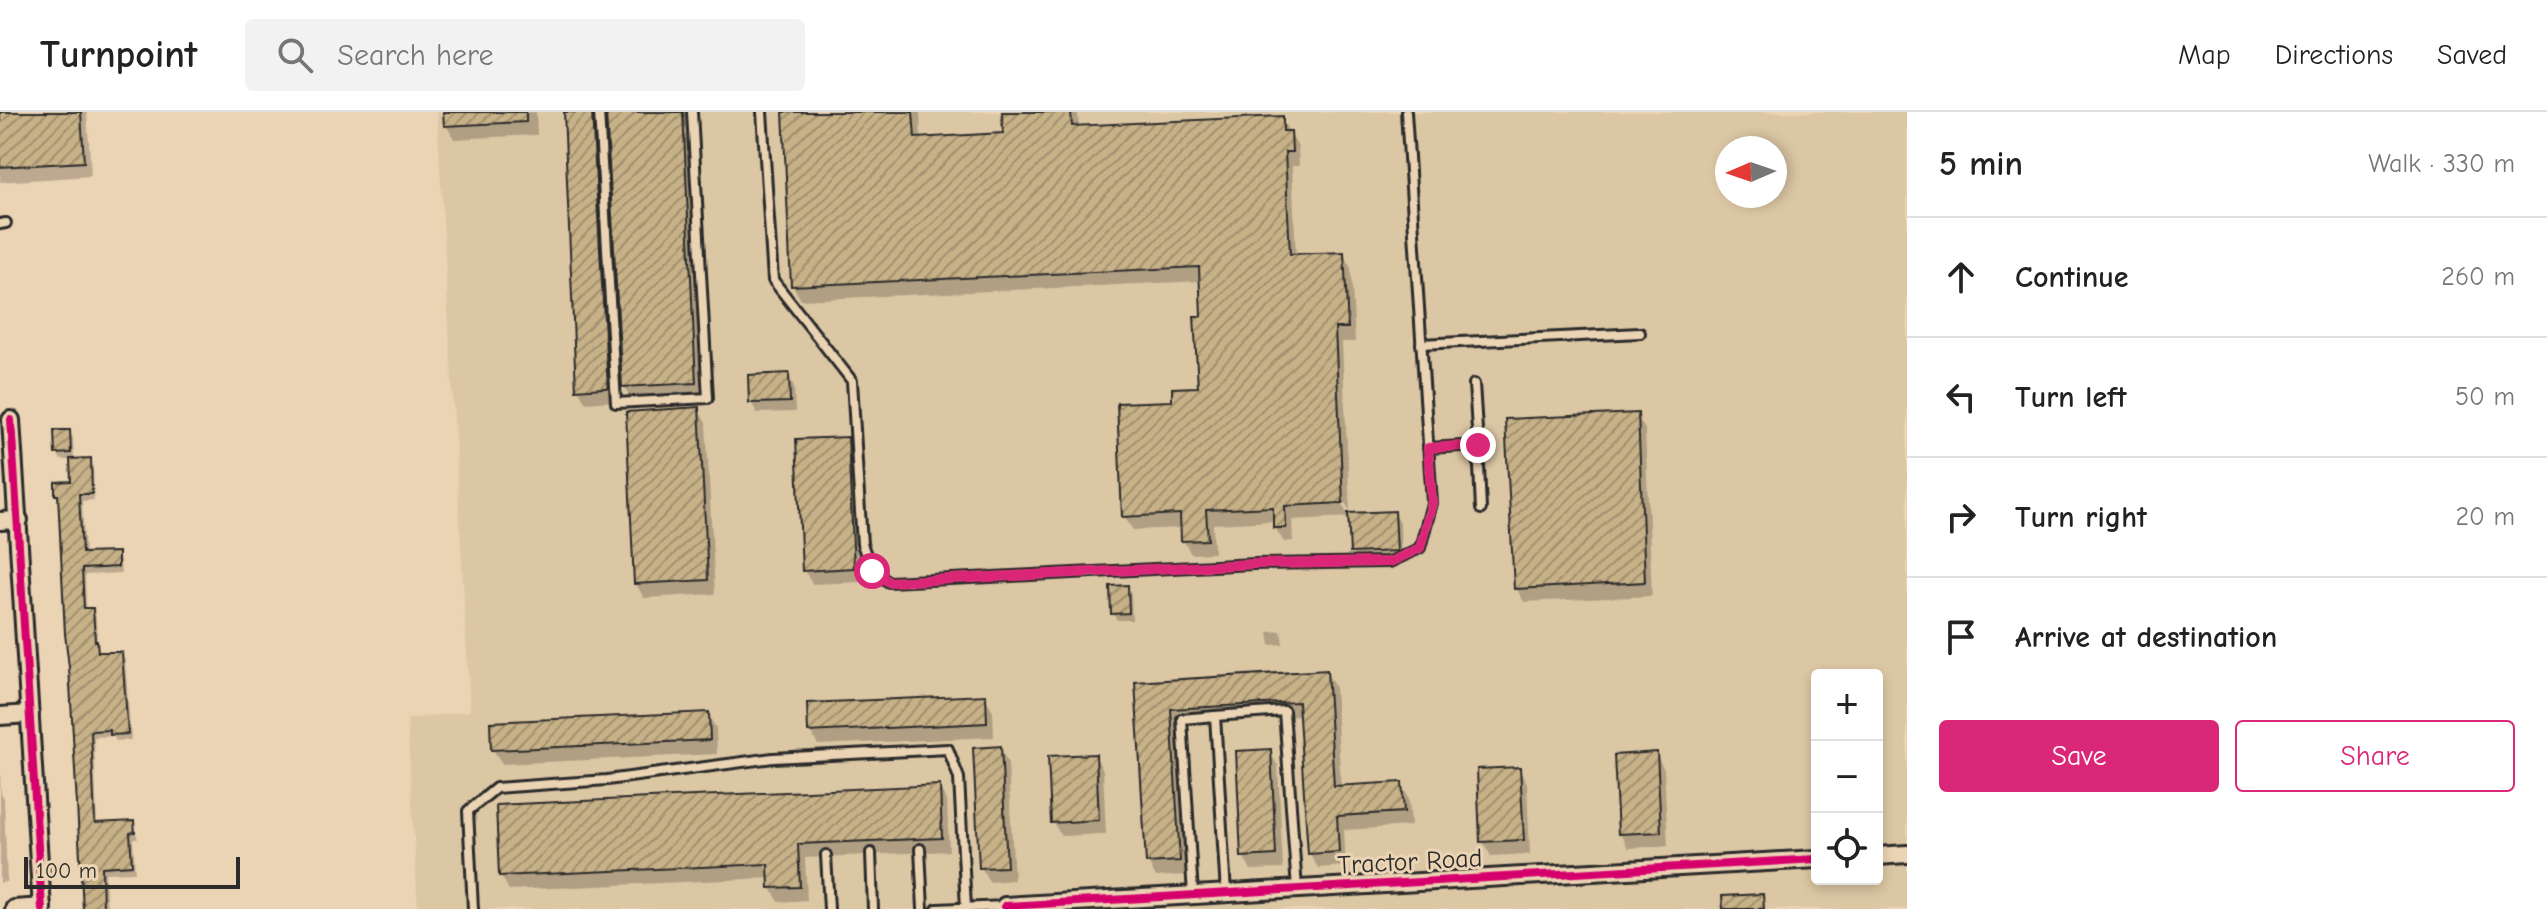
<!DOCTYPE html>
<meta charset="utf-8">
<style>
:root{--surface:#fff;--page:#f2f2f2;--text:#222;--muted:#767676;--line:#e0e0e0;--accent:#db2777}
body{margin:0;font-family:"Comic Neue",sans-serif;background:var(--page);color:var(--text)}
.controls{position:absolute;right:24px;bottom:24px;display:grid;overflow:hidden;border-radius:8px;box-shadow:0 4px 12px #0003}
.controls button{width:72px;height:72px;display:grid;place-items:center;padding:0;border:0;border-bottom:2px solid var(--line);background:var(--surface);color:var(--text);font:40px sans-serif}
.compass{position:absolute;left:1715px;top:24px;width:72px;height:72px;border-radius:50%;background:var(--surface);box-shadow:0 4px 12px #0003;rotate:268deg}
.scale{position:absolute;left:24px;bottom:20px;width:216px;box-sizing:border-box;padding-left:8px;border:4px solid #2b2b2b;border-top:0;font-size:22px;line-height:28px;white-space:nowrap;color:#2b2b2b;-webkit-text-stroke:6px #ebd4b4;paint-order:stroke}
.stop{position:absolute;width:24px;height:24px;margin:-18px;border:6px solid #db2777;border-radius:50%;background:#fff}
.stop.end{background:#db2777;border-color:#fff;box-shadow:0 2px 8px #0008}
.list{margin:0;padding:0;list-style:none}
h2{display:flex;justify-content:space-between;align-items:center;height:104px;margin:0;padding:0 32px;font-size:34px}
h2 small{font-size:26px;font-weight:400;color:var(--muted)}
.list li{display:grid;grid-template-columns:52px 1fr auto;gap:24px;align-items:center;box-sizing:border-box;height:120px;padding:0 32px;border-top:2px solid var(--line)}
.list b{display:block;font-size:30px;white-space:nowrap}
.list em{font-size:26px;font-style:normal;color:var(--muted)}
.actions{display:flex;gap:16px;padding:24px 32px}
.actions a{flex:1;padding:18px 0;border:2px solid var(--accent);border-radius:8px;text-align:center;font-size:28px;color:var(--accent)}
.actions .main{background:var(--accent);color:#fff}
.icon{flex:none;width:44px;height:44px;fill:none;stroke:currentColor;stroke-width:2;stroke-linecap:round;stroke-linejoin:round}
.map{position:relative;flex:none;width:1907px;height:797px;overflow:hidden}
header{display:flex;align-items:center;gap:48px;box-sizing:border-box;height:112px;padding:0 40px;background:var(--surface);border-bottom:2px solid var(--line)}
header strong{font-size:38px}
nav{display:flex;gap:44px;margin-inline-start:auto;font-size:28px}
.search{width:560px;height:72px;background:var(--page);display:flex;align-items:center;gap:20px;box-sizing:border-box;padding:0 28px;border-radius:8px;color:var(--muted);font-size:30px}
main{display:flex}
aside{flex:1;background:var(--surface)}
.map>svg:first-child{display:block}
.built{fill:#dcc7a4;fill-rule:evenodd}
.shadow{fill:#0003}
.building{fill:url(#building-hatch);stroke:#2b2b2b;stroke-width:2}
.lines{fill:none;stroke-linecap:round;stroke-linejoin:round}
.lane-casing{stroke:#2b2b2b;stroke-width:14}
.street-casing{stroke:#2b2b2b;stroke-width:22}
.lane{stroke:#ebd4b4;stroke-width:8}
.street{stroke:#ebd4b4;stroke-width:16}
.cycleway-casing{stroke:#ebd4b4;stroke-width:13}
.cycleway{stroke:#d6006c;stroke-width:8}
.route{stroke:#db2777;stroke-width:10}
.labels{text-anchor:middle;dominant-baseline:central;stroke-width:6;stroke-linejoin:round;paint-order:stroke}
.street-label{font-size:26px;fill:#2b2b2b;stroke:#ebd4b4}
</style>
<header>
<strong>Turnpoint</strong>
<div class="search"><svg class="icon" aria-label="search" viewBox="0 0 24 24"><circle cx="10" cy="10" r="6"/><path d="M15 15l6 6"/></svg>Search here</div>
<nav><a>Map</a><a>Directions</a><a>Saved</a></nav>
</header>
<main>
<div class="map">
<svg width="1907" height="797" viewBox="0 0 1907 797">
<defs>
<pattern id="building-hatch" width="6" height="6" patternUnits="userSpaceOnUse" patternTransform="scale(2)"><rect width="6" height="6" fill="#c7b187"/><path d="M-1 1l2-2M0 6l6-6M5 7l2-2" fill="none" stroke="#a2906f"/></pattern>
</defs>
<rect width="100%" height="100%" fill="#ebd4b4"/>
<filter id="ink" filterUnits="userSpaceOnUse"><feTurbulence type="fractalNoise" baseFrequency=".0125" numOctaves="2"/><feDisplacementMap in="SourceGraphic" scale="16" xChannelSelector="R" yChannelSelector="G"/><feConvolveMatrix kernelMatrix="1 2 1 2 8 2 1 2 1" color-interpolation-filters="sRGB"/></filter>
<g filter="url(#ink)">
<!-- built -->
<path class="built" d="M 437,0 L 1907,0 L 1907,797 L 418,797 L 407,607 L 470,599 ZM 1727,36 L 1775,36 L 1775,84 L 1727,84 ZM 1817,563 L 1877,563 L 1877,767 L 1817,767 Z"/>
<!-- shadow -->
<g class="shadow">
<polygon points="0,0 87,0 91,64 0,70"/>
<polygon points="445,0 536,0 537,23 454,27 446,13"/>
<polygon points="565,0 689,0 703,285 632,289 624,274 608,7 602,9 615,289 586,291 578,277"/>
<polygon points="785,0 920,0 921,27 1005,23 1004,0 1078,0 1079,16 1281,6 1298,35 1299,54 1292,54 1296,144 1343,142 1351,156 1355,230 1342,230 1350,399 1340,382 1337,384 1348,403 1394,401 1400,411 1401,450 1358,451 1352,441 1350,405 1292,408 1293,429 1284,430 1275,416 1275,409 1213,412 1214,441 1191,442 1183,428 1183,416 1133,418 1124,404 1174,291 1200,277 1203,206 1201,169 801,188 793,174"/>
<polygon points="788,264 794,274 795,300 757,301 751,290"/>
<polygon points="698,297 706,311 715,482 644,486 636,472 628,301"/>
<polygon points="1636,303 1645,317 1652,484 1524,490 1516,476"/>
<polygon points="69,320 73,326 74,349 89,348 93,355 94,388 82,389 85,443 117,442 120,449 121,461 85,463 86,498 92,498 96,505 97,533 100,542 121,542 125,548 131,628 116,629 113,624 94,625 97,713 133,711 138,727 133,727 135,760 105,761 107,797 85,797 60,387 57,383 73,371 72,348 61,348 57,341"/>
<polygon points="847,327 855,341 861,470 812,472 804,458"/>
<polygon points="1127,476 1131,482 1132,508 1117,508 1113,502"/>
<polygon points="1281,519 1283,532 1270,533 1268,520"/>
<polygon points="1326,560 1335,575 1341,676 1401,672 1409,686 1411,714 1344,718 1346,754 1318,756 1310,742 1301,604 1178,611 1187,763 1156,765 1148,751 1137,572"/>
<polygon points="985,585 993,599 994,625 818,633 810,619"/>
<polygon points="707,602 716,616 717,642 502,652 493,638"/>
<polygon points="1000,636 1008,651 1014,768 989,770 981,755"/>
<polygon points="1270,640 1278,654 1283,757 1251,758 1243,744"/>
<polygon points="1656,642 1664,657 1668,734 1628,736 1620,722"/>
<polygon points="1095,644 1103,658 1106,722 1061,724 1053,710"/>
<polygon points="0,651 1,681 4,686 7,770 0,771"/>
<polygon points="1519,657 1527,671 1530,742 1491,744 1482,729"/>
<polygon points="939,675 947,689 949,739 805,746 807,788 779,790 771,776 770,766 509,778 501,764"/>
</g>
<!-- building -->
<g class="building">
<polygon points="0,0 81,0 84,50 0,55"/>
<polygon points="443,0 526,0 526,10 444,14"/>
<polygon points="564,0 592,0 608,276 603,276 576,278"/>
<polygon points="606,0 683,0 696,271 622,275"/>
<polygon points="783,0 913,0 915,26 1003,21 1002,0 1071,0 1072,14 1283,4 1283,19 1291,19 1292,40 1285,40 1290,142 1344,140 1348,216 1335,216 1343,391 1285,394 1286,416 1273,416 1273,395 1206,398 1208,428 1181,429 1180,402 1122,405 1117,291 1172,289 1172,276 1198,275 1194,204 1201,204 1199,155 791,174"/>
<polygon points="789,261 790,290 749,291 748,263"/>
<polygon points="699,295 708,468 634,472 626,300"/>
<polygon points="1638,301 1645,470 1514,477 1505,307"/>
<polygon points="54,318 70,318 71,341 55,342"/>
<polygon points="848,325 854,456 802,459 796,327"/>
<polygon points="91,346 92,382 79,382 82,441 118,440 118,455 82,457 84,496 93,496 95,529 97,529 98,540 122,540 128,622 110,623 110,618 91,619 95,711 134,709 135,720 130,721 132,753 102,755 103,797 83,797 69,555 65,522 58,383 55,383 55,370 71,369 70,347"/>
<polygon points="1395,399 1397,439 1350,441 1348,401"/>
<polygon points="1128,473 1129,501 1111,502 1110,474"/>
<polygon points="1327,558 1334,674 1402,670 1404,700 1337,704 1339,740 1308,742 1298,590 1171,597 1180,749 1146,751 1135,570"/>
<polygon points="986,583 987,611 808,620 807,591"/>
<polygon points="709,600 710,628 491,638 490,610"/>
<polygon points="1001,634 1007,755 979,756 973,636"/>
<polygon points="1271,637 1276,743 1241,745 1236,639"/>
<polygon points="1657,640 1661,720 1618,722 1614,643"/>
<polygon points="1096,642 1099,708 1051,711 1048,644"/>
<polygon points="1520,655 1524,728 1480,730 1477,657"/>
<polygon points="940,673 942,726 798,732 800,775 769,776 768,752 499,764 496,693"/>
<polygon points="1763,782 1764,797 1723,797 1722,784"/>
</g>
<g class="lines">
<!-- lane casing -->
<g class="lane-casing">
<g id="lane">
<polyline points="599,0 616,291 708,286 692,0"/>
<polyline points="762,0 773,168 852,269 862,432 872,459 889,470 1254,452 1390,450 1420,436 1432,391 1406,0"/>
<polyline points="0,112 6,111"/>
<polyline points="1421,232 1640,221"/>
<polyline points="1474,272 1478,333"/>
<polyline points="1428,336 1478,333 1481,397"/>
<polyline points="1215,604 1284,599 1297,777"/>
<polyline points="920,737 923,797"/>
<polyline points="871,741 873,797"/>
<polyline points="826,743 829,797"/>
<polyline points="1193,783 1182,607 1215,604 1226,781"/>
<polyline points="473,797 468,699 496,676 607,668 773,646 948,637 959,666 966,796"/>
<polyline points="937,797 1005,794"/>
</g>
</g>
<!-- street casing -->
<g class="street-casing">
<g id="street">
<polyline points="11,308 42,797"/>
<polyline points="0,409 19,408"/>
<polyline points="0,604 30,602"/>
<polyline points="1877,744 1907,742"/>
<polyline points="1005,794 1817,747"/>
<polyline points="14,797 42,795"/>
</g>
</g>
<!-- lane -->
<use href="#lane" class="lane"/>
<!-- street -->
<use href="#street" class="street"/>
<!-- cycleway casing -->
<g class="cycleway-casing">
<g id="cycleway">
<polyline points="11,308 42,797"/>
<polyline points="1005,794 1817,747"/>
</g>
</g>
<!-- cycleway -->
<use href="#cycleway" class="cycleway"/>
</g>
</g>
<g class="lines" filter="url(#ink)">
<!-- route -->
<polyline class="route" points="872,459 889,470 1254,452 1390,450 1420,436 1432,391 1428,336 1478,333"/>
</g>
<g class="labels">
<!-- street labels -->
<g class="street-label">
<text transform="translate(1410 750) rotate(-3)">Tractor Road</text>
</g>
</g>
</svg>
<div class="controls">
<button>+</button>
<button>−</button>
<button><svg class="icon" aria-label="locate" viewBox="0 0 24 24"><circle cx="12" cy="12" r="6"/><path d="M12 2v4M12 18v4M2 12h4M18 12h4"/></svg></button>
</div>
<svg class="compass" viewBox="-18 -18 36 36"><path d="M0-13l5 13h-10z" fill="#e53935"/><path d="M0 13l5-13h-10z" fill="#767676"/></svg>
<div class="scale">100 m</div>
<div class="stop" style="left:872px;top:459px"></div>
<div class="stop end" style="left:1478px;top:333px"></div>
</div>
<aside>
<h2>5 min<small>Walk · 330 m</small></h2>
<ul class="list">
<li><svg class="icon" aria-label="ahead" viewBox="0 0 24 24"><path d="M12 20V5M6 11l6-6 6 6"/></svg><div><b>Continue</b></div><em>260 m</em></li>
<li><svg class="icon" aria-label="left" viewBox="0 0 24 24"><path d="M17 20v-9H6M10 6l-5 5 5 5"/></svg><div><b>Turn left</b></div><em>50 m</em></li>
<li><svg class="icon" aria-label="right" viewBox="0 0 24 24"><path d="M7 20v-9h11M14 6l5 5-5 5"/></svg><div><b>Turn right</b></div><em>20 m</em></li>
<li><svg class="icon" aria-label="arrive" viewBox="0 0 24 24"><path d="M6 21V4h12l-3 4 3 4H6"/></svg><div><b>Arrive at destination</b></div></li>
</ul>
<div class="actions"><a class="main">Save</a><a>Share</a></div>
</aside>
</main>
